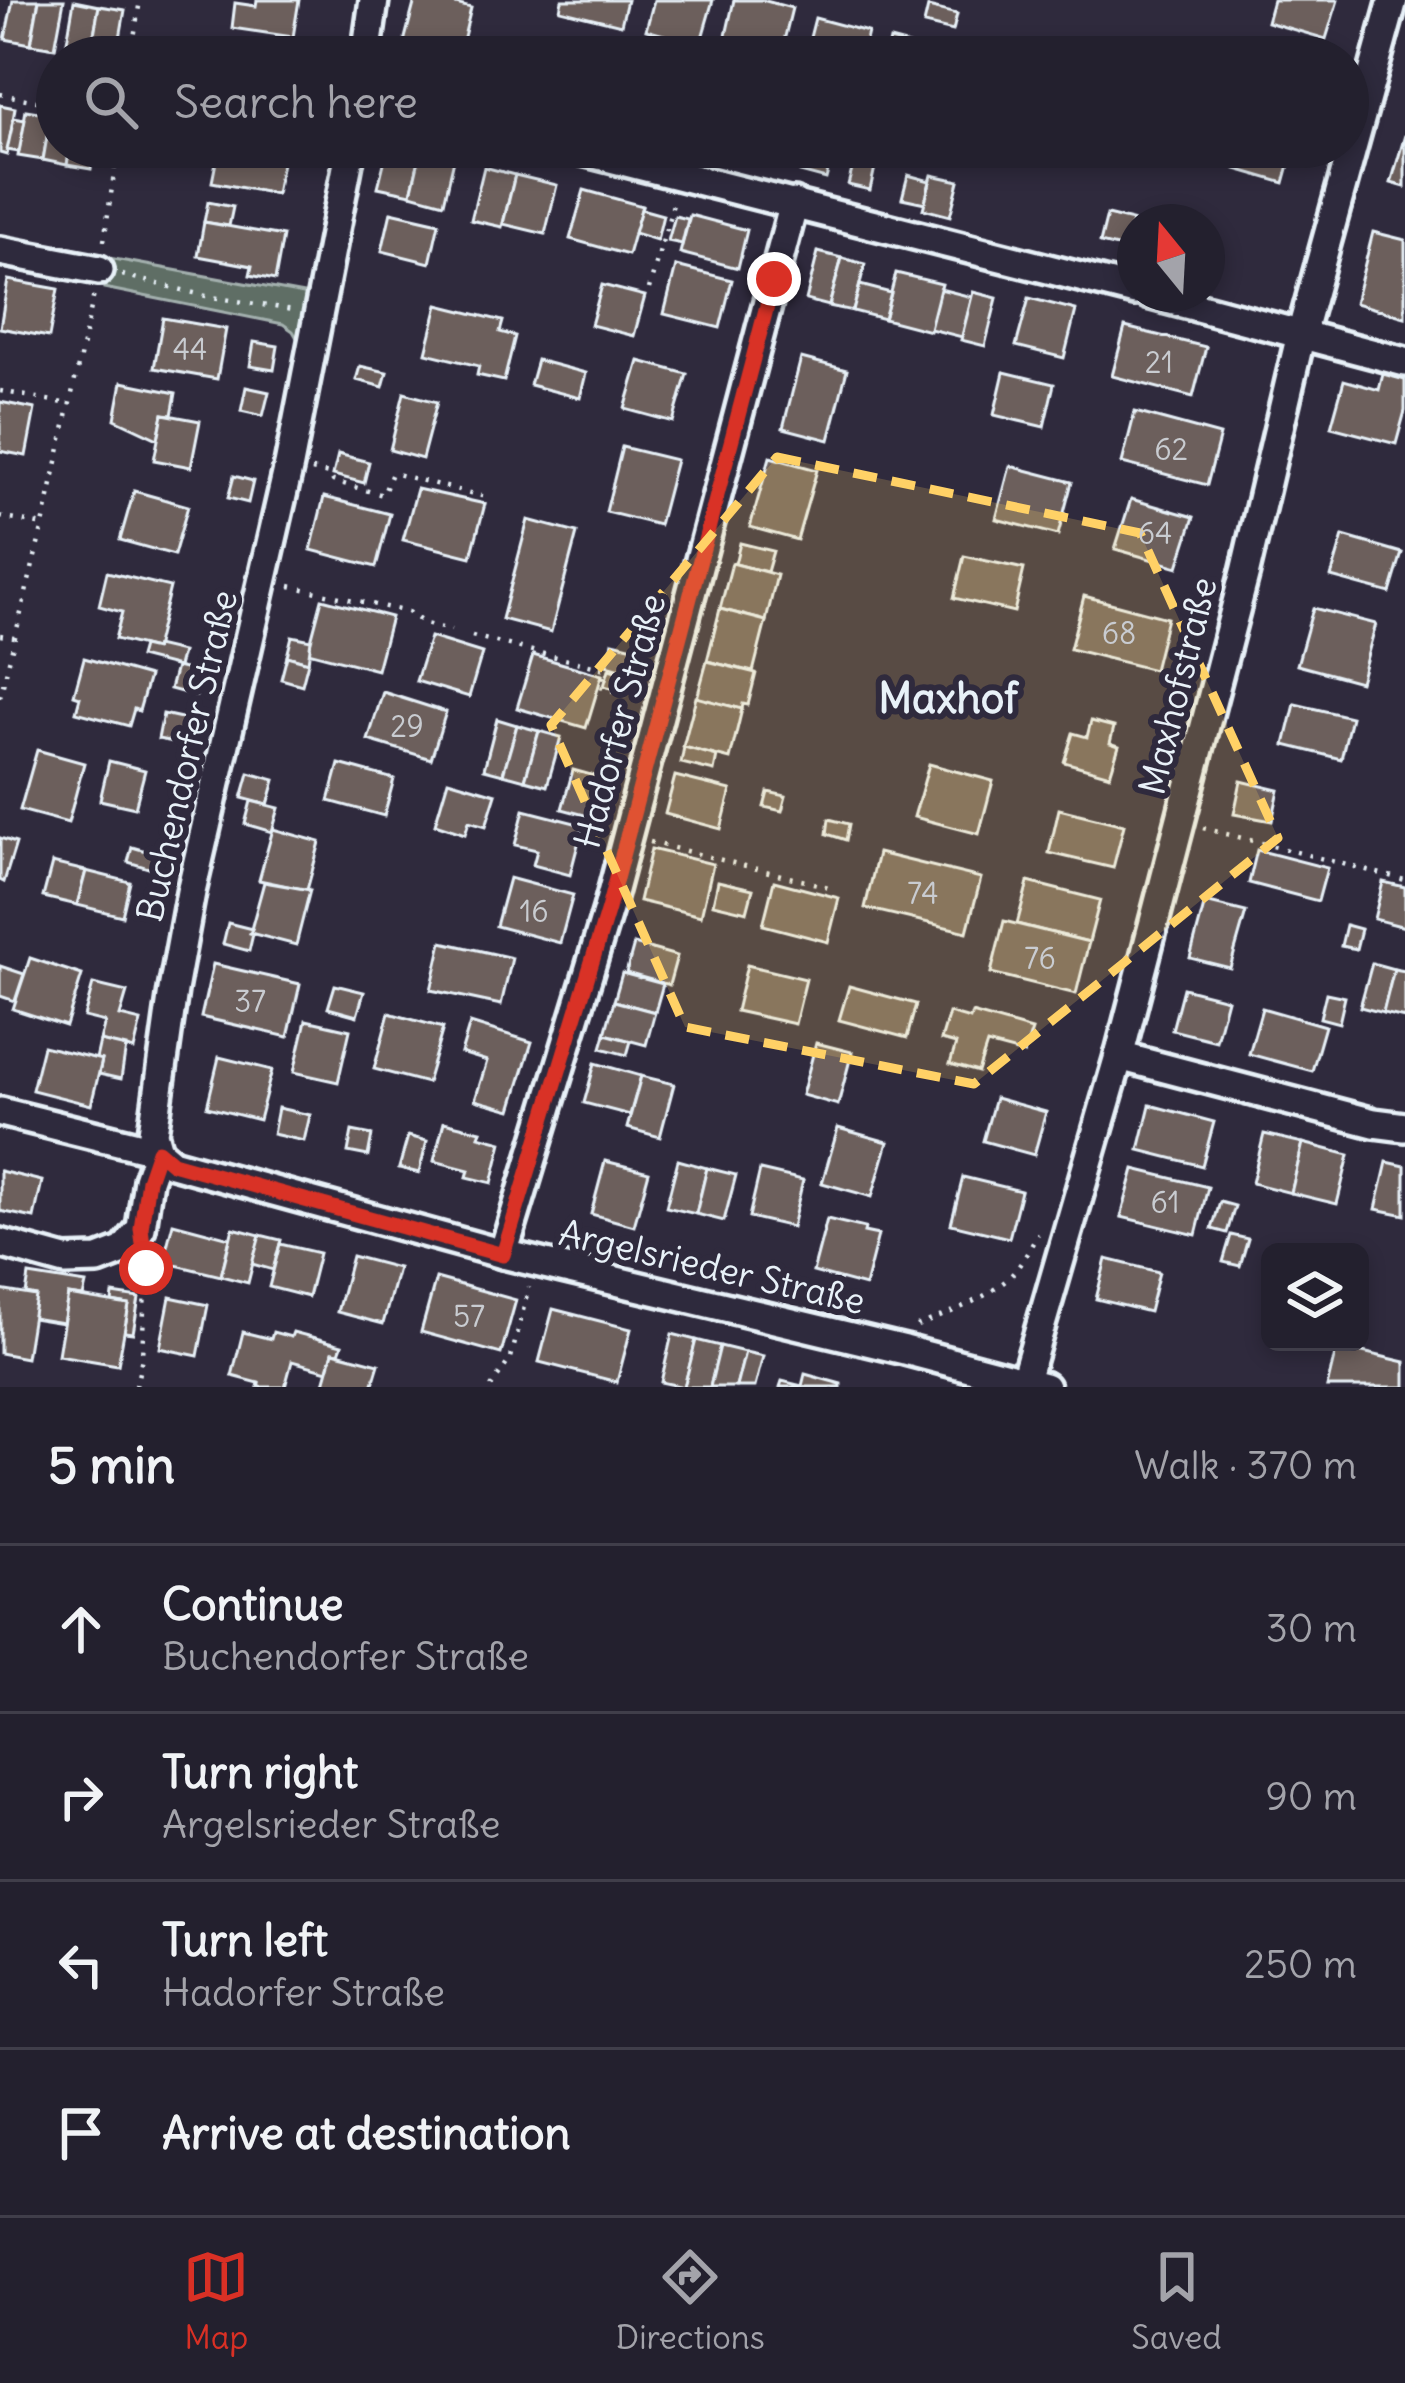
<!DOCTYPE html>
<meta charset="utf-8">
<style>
:root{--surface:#23202e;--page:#2f2d3a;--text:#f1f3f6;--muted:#a3a3aa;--line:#403e4a;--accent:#d93025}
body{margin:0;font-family:Delius,sans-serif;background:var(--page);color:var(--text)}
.controls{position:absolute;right:36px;bottom:36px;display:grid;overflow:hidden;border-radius:18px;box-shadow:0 6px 18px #0003}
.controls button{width:108px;height:108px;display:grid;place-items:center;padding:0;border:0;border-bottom:3px solid var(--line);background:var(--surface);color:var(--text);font:60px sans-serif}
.compass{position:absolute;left:1117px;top:204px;width:108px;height:108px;border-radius:50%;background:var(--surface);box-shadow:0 6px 18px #0003;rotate:342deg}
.stop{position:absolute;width:36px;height:36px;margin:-27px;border:9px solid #d93025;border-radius:50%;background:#fff}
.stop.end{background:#d93025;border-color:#fff;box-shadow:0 3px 12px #0008}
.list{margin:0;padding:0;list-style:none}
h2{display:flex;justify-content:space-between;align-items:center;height:156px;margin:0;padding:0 48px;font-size:51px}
h2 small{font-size:39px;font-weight:400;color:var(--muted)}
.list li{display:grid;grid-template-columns:78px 1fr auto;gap:36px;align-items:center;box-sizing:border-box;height:168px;padding:0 48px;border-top:3px solid var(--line)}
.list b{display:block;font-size:45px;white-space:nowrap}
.list p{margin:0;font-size:39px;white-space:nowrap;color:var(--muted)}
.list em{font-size:39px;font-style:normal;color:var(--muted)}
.icon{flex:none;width:66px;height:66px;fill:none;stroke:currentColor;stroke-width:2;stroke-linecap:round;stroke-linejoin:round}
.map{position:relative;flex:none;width:1405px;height:1387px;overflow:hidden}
.search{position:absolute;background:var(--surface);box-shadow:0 6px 18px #0003;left:36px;right:36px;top:36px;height:132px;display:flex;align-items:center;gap:30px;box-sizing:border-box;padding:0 42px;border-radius:66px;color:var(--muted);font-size:45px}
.sheet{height:828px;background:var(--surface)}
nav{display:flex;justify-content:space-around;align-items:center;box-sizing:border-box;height:168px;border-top:3px solid var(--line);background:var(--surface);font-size:33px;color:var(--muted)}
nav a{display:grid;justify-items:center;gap:6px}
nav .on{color:var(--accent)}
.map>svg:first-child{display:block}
.grass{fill:#5e6e65;stroke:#a3b0ae;stroke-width:3}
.building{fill:#6c5f5b;stroke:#e8f1f8;stroke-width:3}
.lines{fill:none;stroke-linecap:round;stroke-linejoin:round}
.minor-casing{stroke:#e8f1f8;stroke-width:36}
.path{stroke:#e8f1f8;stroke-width:4.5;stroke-dasharray:3 9;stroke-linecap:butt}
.minor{stroke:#2f2a3d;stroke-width:27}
.route{stroke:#d93025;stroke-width:15}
.marked{fill:#ffd166;fill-opacity:0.2;stroke:#ffd166;stroke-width:9;stroke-dasharray:24 15;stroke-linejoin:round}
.labels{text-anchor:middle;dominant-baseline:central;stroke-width:12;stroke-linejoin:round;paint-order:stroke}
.number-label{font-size:30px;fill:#c9ccd1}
.street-label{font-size:36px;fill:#e8f1f8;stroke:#2f2a3d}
.quarter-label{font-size:42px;font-weight:bold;fill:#e8f1f8;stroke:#2f2a3d}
</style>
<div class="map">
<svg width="1405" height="1387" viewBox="0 0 1405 1387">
<rect width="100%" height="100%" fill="#2f2a3d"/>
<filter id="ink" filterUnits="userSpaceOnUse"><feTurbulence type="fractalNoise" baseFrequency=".00833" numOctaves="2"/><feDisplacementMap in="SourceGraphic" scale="24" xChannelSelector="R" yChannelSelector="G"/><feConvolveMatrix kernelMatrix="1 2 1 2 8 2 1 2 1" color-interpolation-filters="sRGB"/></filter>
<g filter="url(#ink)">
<!-- grass -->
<polygon class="grass" points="109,258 309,295 300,343 293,331 283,324 104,288"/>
<!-- building -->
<g class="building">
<polygon points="13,0 39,0 31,44 5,39"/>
<polygon points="39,0 64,0 55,48 31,44"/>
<polygon points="257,0 299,0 293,37 232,28 235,3 256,6"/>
<polygon points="415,0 441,0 471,8 459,57 447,57 403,46"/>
<polygon points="562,0 627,0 621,25 560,10"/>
<polygon points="654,0 713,0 700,45 646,30"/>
<polygon points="734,0 762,0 792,8 780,57 756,57 723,49"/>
<polygon points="1273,0 1338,0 1326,39 1267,22"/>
<polygon points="74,1 99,6 91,51 66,47"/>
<polygon points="99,6 125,10 117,55 91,51"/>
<polygon points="928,7 957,14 953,31 924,24"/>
<polygon points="815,18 868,32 862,57 805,57"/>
<polygon points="484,38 525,48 522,57 479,57"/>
<polygon points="890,40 947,55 947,57 886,57"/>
<polygon points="1264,43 1316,57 1261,57"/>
<polygon points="0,105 15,108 7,155 0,153"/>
<polygon points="26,110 51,114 43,160 18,156"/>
<polygon points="51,114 57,115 57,147 70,147 67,165 43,160"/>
<polygon points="14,118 25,120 19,152 7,150"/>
<polygon points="1405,135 1405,187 1391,183"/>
<polygon points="70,147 95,147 91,169 67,165"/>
<polygon points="219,147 285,147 276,194 212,182"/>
<polygon points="285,147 309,147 306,162 283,158"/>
<polygon points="388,147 422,147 411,194 378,187"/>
<polygon points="422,147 455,155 444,203 411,194"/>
<polygon points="741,147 774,147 770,166 739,158"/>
<polygon points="1144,147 1204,147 1198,167 1143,152"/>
<polygon points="1242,147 1294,147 1284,183 1236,169"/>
<polygon points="806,148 832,156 826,179 800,172"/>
<polygon points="854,162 875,167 870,190 848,185"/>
<polygon points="484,167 515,175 502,227 471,220"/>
<polygon points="515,175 557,185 545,234 503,224"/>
<polygon points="908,175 930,181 925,203 902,198"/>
<polygon points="932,175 959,181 950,216 923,209"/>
<polygon points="584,190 642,206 628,255 570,239"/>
<polygon points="208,202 233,207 229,226 204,222"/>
<polygon points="641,209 663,215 657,240 634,233"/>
<polygon points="391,212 439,223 430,263 382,251"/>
<polygon points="690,215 747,230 738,268 680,253"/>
<polygon points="1107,215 1132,221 1125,249 1100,243"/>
<polygon points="675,216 688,219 682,244 668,241"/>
<polygon points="204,222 283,236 275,280 250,275 252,266 198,256"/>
<polygon points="1373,232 1405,240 1405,317 1355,303"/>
<polygon points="818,252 842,258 829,306 806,300"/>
<polygon points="842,258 865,264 853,311 829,306"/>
<polygon points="676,266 732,280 720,328 664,314"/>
<polygon points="896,273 942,284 930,331 884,319"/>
<polygon points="8,280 58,289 49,337 0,328"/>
<polygon points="602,285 645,296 634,336 591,325"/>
<polygon points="860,285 891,293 884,319 853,311"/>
<polygon points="940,289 972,297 962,337 930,329"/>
<polygon points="973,292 997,298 985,346 961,340"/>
<polygon points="1029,298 1076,310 1064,358 1016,346"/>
<polygon points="438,305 503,321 500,332 515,336 504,381 477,375 479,366 426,353"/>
<polygon points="163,318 226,329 217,379 154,368"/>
<polygon points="1125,327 1206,347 1193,397 1112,376"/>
<polygon points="254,342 278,346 274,370 250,366"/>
<polygon points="801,358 847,370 829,440 783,428"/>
<polygon points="537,360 586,373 580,398 530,385"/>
<polygon points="639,361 687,374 673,422 625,409"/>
<polygon points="360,366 387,372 383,387 356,380"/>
<polygon points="1004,372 1054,384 1044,427 994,415"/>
<polygon points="1383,374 1405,380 1405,411 1396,444 1331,427 1344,380 1379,390"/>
<polygon points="122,382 176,393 172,415 163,414 158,439 115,419"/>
<polygon points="246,387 269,392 263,416 241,411"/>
<polygon points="404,393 437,402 422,459 390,450"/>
<polygon points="0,402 35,409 26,456 0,451"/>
<polygon points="1135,412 1220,435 1207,485 1122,463"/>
<polygon points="163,414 200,421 191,467 154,460"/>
<polygon points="622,447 676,460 659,525 606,512"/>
<polygon points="338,454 369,462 364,483 333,475"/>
<polygon points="770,457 817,470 797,540 750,527"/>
<polygon points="1010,466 1072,482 1058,535 996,519"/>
<polygon points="234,476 253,481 248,503 228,498"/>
<polygon points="417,489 485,504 471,557 403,540"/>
<polygon points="134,491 188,506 174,555 120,540"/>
<polygon points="324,497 390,514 376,567 311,550"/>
<polygon points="1131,499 1194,517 1178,567 1115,549"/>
<polygon points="528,520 577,533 551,632 502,619"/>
<polygon points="1343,536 1402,553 1390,593 1331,577"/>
<polygon points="740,543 773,551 767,572 735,564"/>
<polygon points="964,556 1024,569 1014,612 954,598"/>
<polygon points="732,563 777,575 766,621 720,609"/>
<polygon points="107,572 170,587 155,649 115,639 122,612 99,606"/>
<polygon points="1084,596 1167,618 1154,670 1070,649"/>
<polygon points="322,599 391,617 377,670 308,652"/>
<polygon points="1313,608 1376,624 1360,682 1297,665"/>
<polygon points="720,609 766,621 753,672 707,661"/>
<polygon points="292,636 311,640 308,662 287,656"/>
<polygon points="430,637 482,653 469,697 416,681"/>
<polygon points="613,642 638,648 631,672 607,665"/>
<polygon points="142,646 155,649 156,646 182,652 178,667 139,657"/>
<polygon points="533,655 602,675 586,728 517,708"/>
<polygon points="287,656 308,662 302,685 281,679"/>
<polygon points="84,658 149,676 139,711 134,709 129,726 76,712 80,697 74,695"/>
<polygon points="707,661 756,673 748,705 743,704 742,709 697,698"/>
<polygon points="176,667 202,673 196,696 170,689"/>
<polygon points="609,669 630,675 625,692 604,686"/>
<polygon points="383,692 446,712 431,759 368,740"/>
<polygon points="696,697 742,709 730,759 683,747"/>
<polygon points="1295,704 1351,717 1341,759 1285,745"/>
<polygon points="163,714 190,720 184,744 158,739"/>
<polygon points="497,719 517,725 503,774 484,769"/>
<polygon points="1091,721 1114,727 1110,743 1119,746 1110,775 1064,762 1073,733 1087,737"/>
<polygon points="517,725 539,731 525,780 503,774"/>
<polygon points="539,731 561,737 547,786 525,780"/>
<polygon points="684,747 717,756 714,771 681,763"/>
<polygon points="37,750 84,763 68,823 20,810"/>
<polygon points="109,761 145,770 135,808 100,800"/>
<polygon points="339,764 394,779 384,816 329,801"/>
<polygon points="929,764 993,781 979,834 914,817"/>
<polygon points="573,770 602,778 592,817 562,809"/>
<polygon points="249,773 275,780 268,805 242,798"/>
<polygon points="675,776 731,790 721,829 665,814"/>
<polygon points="448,780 496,794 486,826 469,821 465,834 435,824"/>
<polygon points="1241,781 1279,790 1272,821 1234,814"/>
<polygon points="768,792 786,796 782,811 764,807"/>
<polygon points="251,801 279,808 272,832 245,824"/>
<polygon points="1059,809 1124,825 1113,868 1049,853"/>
<polygon points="524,810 583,825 570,875 533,865 537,850 515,845"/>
<polygon points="829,819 849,824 846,840 827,834"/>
<polygon points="273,829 320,842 307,890 259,880"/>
<polygon points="0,838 16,843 4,882 0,880"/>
<polygon points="132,847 160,855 155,870 128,862"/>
<polygon points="651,849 713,864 701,916 639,901"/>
<polygon points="1257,850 1327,868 1318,901 1249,883"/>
<polygon points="878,853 981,878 967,932 865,908"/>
<polygon points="52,863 86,871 77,905 43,897"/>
<polygon points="86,871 130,882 122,916 77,905"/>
<polygon points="509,878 573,895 560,943 496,926"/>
<polygon points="718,881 753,889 747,912 713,904"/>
<polygon points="774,881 839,898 828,942 763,925"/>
<polygon points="264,882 310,890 296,945 250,933"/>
<polygon points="1028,882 1100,900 1089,942 1017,924"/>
<polygon points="1383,882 1405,887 1405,927 1374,919"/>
<polygon points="1205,902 1246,912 1230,968 1190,958"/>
<polygon points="1004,921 1089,942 1076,994 991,973"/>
<polygon points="228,923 252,929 250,933 253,934 249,951 223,944"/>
<polygon points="1346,925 1361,929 1356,949 1341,946"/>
<polygon points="442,942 512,958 501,1005 431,990"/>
<polygon points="634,944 677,956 669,985 626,973"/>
<polygon points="30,958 82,975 66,1026 13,1009"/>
<polygon points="1372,963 1394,969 1383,1013 1360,1007"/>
<polygon points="213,964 300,984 288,1037 201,1017"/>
<polygon points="747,965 806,979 795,1024 736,1011"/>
<polygon points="0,966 24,974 15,1001 0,996"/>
<polygon points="1394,969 1405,971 1405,1018 1383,1013"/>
<polygon points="622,973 663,984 655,1012 614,1001"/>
<polygon points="93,984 127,992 120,1016 141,1021 134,1050 100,1041 105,1022 84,1017"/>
<polygon points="335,985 364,992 357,1016 328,1008"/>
<polygon points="849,986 916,1004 907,1038 839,1020"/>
<polygon points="1183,988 1227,999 1216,1041 1172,1030"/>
<polygon points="1326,993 1345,997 1339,1023 1320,1018"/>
<polygon points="614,1001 655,1012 646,1045 605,1034"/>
<polygon points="1262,1008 1325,1026 1312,1071 1249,1054"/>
<polygon points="389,1013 443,1028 427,1083 374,1069"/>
<polygon points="949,1013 970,1019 972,1013 1032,1030 1024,1054 987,1044 978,1072 950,1064 956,1044 941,1040"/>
<polygon points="306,1020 350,1030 338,1082 294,1072"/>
<polygon points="470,1023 532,1042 511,1110 475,1100 487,1061 461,1053"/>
<polygon points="605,1034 631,1041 627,1055 601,1048"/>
<polygon points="100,1041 126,1047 121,1079 99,1074 102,1060 96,1059"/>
<polygon points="816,1043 852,1052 838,1105 802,1095"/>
<polygon points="43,1046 102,1060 91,1105 32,1090"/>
<polygon points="219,1057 272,1070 259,1120 207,1107"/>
<polygon points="595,1063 641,1076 630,1115 584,1103"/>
<polygon points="641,1076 674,1084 660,1137 627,1128"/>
<polygon points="995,1098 1046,1112 1034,1155 983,1141"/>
<polygon points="1150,1105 1214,1122 1202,1166 1139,1150"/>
<polygon points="278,1108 310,1115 304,1141 273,1134"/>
<polygon points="444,1122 481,1131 479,1136 502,1142 492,1183 467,1177 469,1170 434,1161"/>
<polygon points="838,1128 888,1142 872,1197 822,1183"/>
<polygon points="352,1131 372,1135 368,1156 348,1152"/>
<polygon points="1264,1134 1303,1143 1291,1193 1252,1183"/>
<polygon points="408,1136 427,1141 419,1173 399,1168"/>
<polygon points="1303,1143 1349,1155 1337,1204 1291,1193"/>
<polygon points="678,1160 707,1168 696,1214 666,1207"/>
<polygon points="605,1161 649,1172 634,1226 591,1214"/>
<polygon points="1387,1162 1405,1166 1405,1215 1376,1209"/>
<polygon points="707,1168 736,1175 724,1221 696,1214"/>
<polygon points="1134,1169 1208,1187 1196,1235 1121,1217"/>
<polygon points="760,1170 803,1180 792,1227 749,1217"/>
<polygon points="0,1171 42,1181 34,1218 0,1211"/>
<polygon points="963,1177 1021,1191 1009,1238 951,1224"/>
<polygon points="1220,1202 1235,1206 1227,1233 1212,1229"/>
<polygon points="827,1219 865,1228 864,1232 878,1235 865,1286 813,1272"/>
<polygon points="173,1223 230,1238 221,1276 163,1262"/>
<polygon points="233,1228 260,1235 248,1283 221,1276"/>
<polygon points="260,1235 281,1240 273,1270 252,1264"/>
<polygon points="1231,1235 1248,1239 1240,1266 1223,1262"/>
<polygon points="280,1244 319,1253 308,1297 269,1287"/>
<polygon points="352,1256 398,1268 383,1324 337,1312"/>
<polygon points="1106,1259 1159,1272 1149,1312 1096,1299"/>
<polygon points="29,1275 86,1284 83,1297 68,1295 63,1323 32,1318 36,1296 26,1294"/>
<polygon points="436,1278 516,1300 501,1354 421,1332"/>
<polygon points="0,1290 36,1296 26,1358 0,1353"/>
<polygon points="113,1294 139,1298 133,1333 124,1332 129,1305 112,1302"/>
<polygon points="68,1295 129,1305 118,1365 58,1355"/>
<polygon points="170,1297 208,1305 198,1356 160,1348"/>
<polygon points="553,1309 631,1329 617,1382 539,1362"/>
<polygon points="243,1332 271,1339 273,1332 291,1337 293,1332 342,1345 339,1353 333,1352 328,1371 292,1361 285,1387 258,1387 259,1383 232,1376"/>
<polygon points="672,1334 696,1340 684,1387 661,1382"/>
<polygon points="696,1340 720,1346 710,1387 684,1387"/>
<polygon points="720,1346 745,1352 736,1387 710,1387"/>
<polygon points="1337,1346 1405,1362 1405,1387 1327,1387"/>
<polygon points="333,1352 379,1364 372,1387 323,1387"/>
<polygon points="745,1352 763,1356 755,1387 736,1387"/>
<polygon points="805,1374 841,1384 841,1387 780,1387 782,1381 802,1386"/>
</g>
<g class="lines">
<!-- minor casing -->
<g class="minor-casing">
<g id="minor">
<polyline points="366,57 374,0"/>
<polyline points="567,147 1135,291"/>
<polyline points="0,251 99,270"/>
<polyline points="1148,294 1405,362"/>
<polyline points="1119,1056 1374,1123 1405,1127"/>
<polyline points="1,1112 158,1151 172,1163 503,1254 905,1350 1045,1387"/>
<polyline points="0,1243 65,1261 98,1260 124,1250 141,1228 148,1180 158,1151 153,1133 173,990 191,892 289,465 351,147"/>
<polyline points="503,1254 608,909 794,203"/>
<polyline points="1023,1387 1121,1049 1245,572 1301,334 1393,0"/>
</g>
</g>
<!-- path -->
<g class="path">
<polyline points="131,57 140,0"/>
<polyline points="0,94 57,105"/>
<polyline points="104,241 118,147"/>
<polyline points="122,275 206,296 293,310"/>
<polyline points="649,289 673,204"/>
<polyline points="0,391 69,404"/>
<polyline points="312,470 329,474 333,481 383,495 392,473 489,498"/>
<polyline points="0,517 43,525"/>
<polyline points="290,586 408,612 425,624 451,630"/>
<polyline points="0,635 14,637"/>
<polyline points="472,636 605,669 600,687 638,698"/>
<polyline points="0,697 43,525 94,294"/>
<polyline points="1203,828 1405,880"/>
<polyline points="650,842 829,887"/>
<path d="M 917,1326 C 947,1314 979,1302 1004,1282 C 1019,1270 1028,1251 1038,1234"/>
<polyline points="136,1387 142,1357 146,1264"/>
<polyline points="491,1387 511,1358 529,1287"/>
</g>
<!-- minor -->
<use href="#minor" class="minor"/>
</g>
</g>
<g class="lines" filter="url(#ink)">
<!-- route -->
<polyline class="route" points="146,1268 141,1228 148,1180 158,1151 172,1163 503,1255 608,909 774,279"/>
</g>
<!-- marked area -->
<path class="marked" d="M 777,457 L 1140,533 L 1278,838 L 974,1084 L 685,1027 L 551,725 Z"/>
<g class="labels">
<!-- number labels -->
<g class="number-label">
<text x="190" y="349">44</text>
<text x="1159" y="362">21</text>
<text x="1171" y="449">62</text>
<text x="1155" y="533">64</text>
<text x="1119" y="633">68</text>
<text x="407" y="726">29</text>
<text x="923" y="893">74</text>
<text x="534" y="911">16</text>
<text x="1040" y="958">76</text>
<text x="250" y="1001">37</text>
<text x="1165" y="1202">61</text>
<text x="469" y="1316">57</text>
</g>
<!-- street labels -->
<g class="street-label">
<text transform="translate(1178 686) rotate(-76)">Maxhofstraße</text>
<text transform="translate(620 721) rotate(-75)">Hadorfer Straße</text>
<text transform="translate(187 756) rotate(-77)">Buchendorfer Straße</text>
<text transform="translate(712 1267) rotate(13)">Argelsrieder Straße</text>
</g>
<!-- quarter labels -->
<g class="quarter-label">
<text x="948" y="698">Maxhof</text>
</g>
</g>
</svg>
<div class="controls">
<button><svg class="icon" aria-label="layers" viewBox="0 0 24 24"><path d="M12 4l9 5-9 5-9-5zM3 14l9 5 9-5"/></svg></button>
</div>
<svg class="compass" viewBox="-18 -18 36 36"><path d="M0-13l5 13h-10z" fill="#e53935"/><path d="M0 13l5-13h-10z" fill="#a3a3aa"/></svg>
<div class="stop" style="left:146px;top:1268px"></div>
<div class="stop end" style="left:774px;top:279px"></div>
<div class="search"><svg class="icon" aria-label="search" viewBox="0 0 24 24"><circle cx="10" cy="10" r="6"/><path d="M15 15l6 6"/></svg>Search here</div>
</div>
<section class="sheet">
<h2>5 min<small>Walk · 370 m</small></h2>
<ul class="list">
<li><svg class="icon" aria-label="ahead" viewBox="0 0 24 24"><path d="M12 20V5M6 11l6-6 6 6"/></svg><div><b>Continue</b><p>Buchendorfer Straße</p></div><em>30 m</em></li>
<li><svg class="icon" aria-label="right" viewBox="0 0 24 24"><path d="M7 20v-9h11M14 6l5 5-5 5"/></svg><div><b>Turn right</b><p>Argelsrieder Straße</p></div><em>90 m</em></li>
<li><svg class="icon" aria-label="left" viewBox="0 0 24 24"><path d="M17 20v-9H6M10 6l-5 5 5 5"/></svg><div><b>Turn left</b><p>Hadorfer Straße</p></div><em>250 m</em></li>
<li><svg class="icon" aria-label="arrive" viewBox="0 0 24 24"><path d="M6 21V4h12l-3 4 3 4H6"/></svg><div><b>Arrive at destination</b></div></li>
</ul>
</section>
<nav>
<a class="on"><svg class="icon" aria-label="map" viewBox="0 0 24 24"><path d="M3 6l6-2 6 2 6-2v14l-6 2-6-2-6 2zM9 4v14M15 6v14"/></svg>Map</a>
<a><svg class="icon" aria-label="directions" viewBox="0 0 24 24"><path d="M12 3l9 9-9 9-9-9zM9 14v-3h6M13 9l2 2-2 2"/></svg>Directions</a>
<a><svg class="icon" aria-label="saved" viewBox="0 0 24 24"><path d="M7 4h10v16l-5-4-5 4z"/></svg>Saved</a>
</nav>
